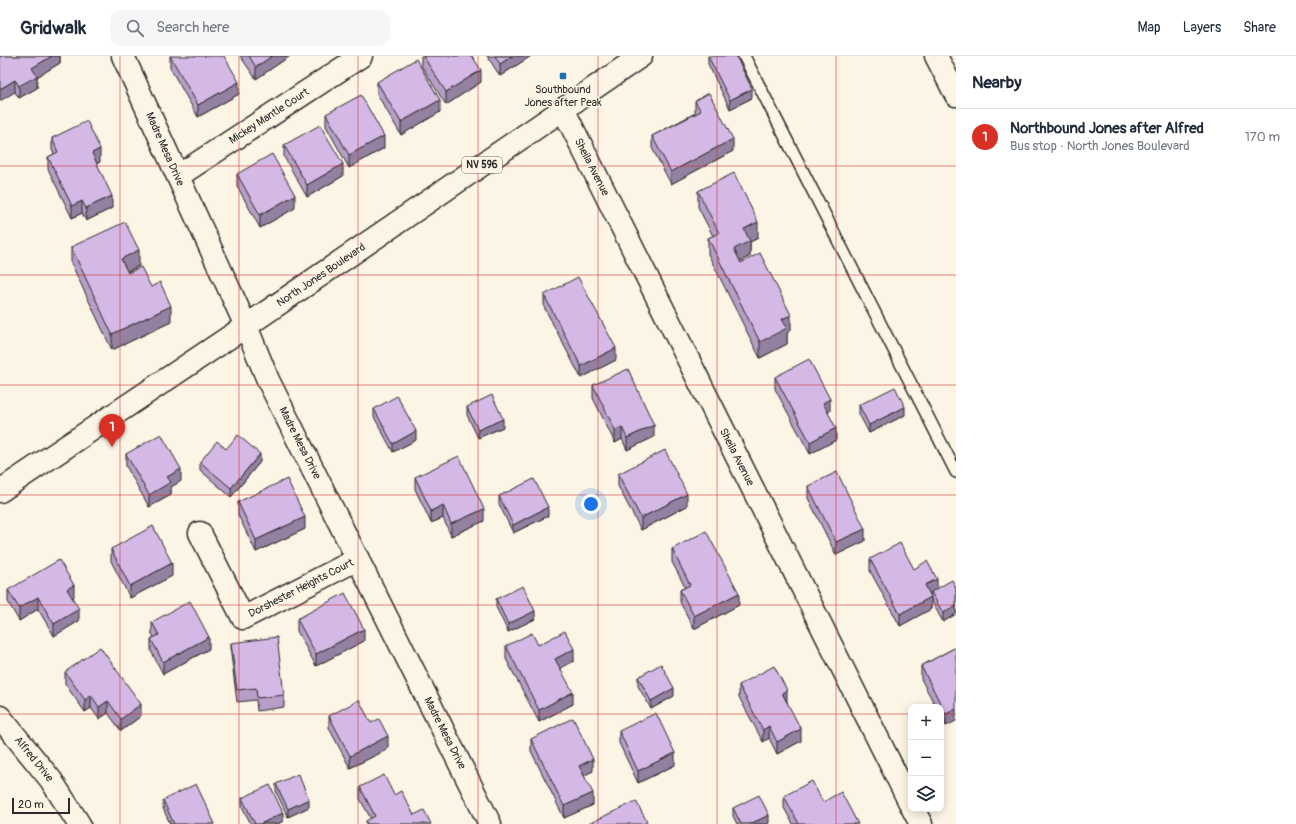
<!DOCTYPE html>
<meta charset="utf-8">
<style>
:root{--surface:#fff;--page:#f6f6f7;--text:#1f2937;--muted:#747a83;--line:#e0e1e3;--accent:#d93025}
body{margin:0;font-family:Pangolin,sans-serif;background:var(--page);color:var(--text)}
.controls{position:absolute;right:12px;bottom:12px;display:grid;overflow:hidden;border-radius:8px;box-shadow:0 2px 10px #0003}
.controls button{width:36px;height:36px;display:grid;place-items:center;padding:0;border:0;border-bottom:1px solid var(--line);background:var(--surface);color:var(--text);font:20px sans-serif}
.scale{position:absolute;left:12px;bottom:10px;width:58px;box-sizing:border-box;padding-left:4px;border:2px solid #2b2b2b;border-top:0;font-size:11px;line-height:14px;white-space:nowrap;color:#2b2b2b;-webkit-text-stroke:3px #fcf5e5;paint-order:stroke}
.you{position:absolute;left:591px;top:448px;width:14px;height:14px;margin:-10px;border:3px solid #fff;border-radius:50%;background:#1a73e8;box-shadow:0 0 0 6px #1a73e833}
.badge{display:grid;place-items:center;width:26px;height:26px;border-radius:50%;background:var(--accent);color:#fff;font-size:13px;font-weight:700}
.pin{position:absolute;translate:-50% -33px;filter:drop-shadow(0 1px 2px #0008)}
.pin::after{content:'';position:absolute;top:21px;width:14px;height:12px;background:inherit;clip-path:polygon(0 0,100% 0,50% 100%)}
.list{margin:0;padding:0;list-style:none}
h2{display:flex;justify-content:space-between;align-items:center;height:52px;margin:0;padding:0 16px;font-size:17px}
h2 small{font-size:13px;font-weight:400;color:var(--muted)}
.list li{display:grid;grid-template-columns:26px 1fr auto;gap:12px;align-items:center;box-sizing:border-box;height:56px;padding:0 16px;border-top:1px solid var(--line)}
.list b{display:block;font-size:15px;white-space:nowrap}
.list p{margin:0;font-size:13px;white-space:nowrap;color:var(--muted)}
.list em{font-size:13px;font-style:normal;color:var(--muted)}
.icon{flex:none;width:22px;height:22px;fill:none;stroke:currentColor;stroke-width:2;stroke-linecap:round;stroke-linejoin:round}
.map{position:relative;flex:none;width:956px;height:768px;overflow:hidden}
header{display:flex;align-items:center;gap:24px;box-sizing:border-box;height:56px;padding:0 20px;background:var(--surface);border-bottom:1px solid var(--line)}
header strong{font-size:19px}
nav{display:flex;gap:22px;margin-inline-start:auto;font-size:14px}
.search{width:280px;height:36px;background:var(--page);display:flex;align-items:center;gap:10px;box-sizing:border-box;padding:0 14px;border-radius:12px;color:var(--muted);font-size:15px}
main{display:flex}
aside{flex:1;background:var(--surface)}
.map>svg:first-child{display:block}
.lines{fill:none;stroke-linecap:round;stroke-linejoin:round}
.lane-casing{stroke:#2b2b2b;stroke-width:14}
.street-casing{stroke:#2b2b2b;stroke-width:25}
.primary-casing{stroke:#2b2b2b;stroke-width:25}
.lane{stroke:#fcf5e5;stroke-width:11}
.street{stroke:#fcf5e5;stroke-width:22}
.primary{stroke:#fcf5e5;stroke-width:22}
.wall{fill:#b69ec6;stroke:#2b2b2b}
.shaded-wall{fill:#9481a1;stroke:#2b2b2b}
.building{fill:#d4b8e6;stroke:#2b2b2b}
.grid{fill:none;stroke:#d62828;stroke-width:1;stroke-opacity:0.55}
.poi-dot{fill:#1f6fb2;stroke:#fcf5e5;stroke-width:1.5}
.labels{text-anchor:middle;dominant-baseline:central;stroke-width:3;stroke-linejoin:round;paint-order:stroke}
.shield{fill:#fcf5e5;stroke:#6a6863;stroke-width:1}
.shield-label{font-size:10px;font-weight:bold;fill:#2b2b2b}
.poi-label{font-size:11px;fill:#2b2b2b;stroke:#fcf5e5}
.street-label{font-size:11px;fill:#2b2b2b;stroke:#fcf5e5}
</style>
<header>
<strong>Gridwalk</strong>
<div class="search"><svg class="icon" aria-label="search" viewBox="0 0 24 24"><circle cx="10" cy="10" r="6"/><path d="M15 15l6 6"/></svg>Search here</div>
<nav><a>Map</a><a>Layers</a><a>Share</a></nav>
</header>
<main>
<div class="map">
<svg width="956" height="768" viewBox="0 0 956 768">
<rect width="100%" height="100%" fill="#fcf5e5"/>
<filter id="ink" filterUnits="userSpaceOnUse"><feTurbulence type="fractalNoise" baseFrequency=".025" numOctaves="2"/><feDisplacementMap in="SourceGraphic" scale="8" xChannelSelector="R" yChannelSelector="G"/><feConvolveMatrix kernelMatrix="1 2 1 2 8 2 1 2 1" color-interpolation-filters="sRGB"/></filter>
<g filter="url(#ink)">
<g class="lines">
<!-- lane casing -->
<g class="lane-casing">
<polyline id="lane" points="744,0 956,416"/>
</g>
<!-- street casing -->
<g class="street-casing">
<g id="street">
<polyline points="123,0 246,270 268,324 490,768"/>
<polyline points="936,0 956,39"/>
<polyline points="563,53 911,749"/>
<polyline points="178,120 361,0"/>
<polyline points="200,477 243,562 358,503"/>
<polyline points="0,661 51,724 79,768"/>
<polyline points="913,753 921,768"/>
</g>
</g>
<!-- primary casing -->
<g class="primary-casing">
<polyline id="primary" points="0,435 246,270 641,0"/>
</g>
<!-- lane -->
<use href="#lane" class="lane"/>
<!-- street -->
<use href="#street" class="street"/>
<!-- primary -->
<use href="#primary" class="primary"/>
</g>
<!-- wall -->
<g class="wall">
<polygon points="0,0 60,0 60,7 37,21 37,32 19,42 15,36"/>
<polygon points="170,0 239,38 198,61 170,12"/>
<polygon points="240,0 290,0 256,23"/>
<polygon points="421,0 472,0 481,26 446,49 421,9"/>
<polygon points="487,0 531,0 500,20"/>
<polygon points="708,0 752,42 730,53 708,8"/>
<polygon points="377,26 440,56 401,79 377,38"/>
<polygon points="695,45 733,95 671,128 652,92 652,80 695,57"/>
<polygon points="326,58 384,92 349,112 326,70"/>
<polygon points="52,82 100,106 97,107 112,152 86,165 82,157 72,162 48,113 48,101 54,98 52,94"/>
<polygon points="284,89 343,120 307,141 284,101"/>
<polygon points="237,118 295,152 260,172 237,130"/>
<polygon points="698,135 758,182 750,186 750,200 740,205 791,274 787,277 787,288 760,302 708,198 708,182 713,180 698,151"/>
<polygon points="71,191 139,210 127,216 128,217 151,231 171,266 112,294 71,207"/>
<polygon points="544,239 616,304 581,322 544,251"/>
<polygon points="775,321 830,355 828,357 836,384 810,398 775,333"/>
<polygon points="593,329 654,381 627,394 622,383 615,387 593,342"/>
<polygon points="859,349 905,359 869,377 859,358"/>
<polygon points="467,351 503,371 478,382 467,359"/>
<polygon points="374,353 416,384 393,396 374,361"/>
<polygon points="226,393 260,406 231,441 200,414 200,406"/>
<polygon points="126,398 181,425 171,431 171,439 149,451 126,410"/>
<polygon points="618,418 687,450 641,474 618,430"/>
<polygon points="415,421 484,465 451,480 443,462 431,467 415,433"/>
<polygon points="808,430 865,485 836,499 808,442"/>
<polygon points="499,440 548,460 513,477 499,448"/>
<polygon points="238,446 305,473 256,496 238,459"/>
<polygon points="111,493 172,520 130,542 111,505"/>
<polygon points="672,493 739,549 694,573 680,546 680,534 685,531 672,506"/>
<polygon points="870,503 914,513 937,533 956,532 956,558 943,566 931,544 931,553 900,570 870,515"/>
<polygon points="8,534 74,541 73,542 79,565 54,580 38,553 19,565 8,546"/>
<polygon points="496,543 535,563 508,576 496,551"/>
<polygon points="297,563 364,585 316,610 297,575"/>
<polygon points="152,566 209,593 163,618 151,595 151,583 154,581 152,578"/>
<polygon points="231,587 284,639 284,651 257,655 256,644 237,646 231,599"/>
<polygon points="538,589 574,605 560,612 573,648 539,666 506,603 506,590"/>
<polygon points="956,591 946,670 941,661 941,651 936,651 921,623 921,610"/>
<polygon points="65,616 141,660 121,675 108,657 99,663 91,652 85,656 65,628"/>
<polygon points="638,621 674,640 651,653 638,630"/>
<polygon points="739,629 787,646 801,685 777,698 769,682 763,686 739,641"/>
<polygon points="329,660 371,667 388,693 350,712 329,672"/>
<polygon points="619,675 675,709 638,727 619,687"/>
<polygon points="531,683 593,715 584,719 593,749 564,762 531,695"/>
<polygon points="276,728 309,751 288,761 276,736"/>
<polygon points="360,731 394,739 414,759 431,768 366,768 366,765 371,763 360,743"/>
<polygon points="784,740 823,746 858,768 793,768 784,752"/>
<polygon points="242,742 283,765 278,768 251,768 242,751"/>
<polygon points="163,744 215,768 170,768 163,752"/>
<polygon points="733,752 769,767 767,768 737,768 733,760"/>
</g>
<!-- shaded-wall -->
<g class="shaded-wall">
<polygon points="52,0 60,0 60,7 37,21 37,32 19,42 19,30 32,12"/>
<polygon points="272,0 290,0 256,23 256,11"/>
<polygon points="512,0 531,0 500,20 500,8"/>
<polygon points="481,14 481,26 446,49 446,36"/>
<polygon points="15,24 15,36 0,45 0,33"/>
<polygon points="239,26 239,38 198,61 198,49"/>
<polygon points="752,33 752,42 730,53 730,44"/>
<polygon points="440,44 440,56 401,79 401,66"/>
<polygon points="384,80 384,92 349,112 349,99"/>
<polygon points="733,83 733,95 671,128 671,116"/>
<polygon points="100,93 100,106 92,109 92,97"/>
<polygon points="343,108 343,120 307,141 307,129"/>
<polygon points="295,139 295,152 260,172 260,159"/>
<polygon points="112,140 112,152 86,165 86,152"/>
<polygon points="82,145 82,157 72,162 72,150"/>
<polygon points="758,166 758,182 750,186 750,200 734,209 734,193 744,173"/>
<polygon points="139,194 139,210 121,218 121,203"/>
<polygon points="171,250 171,266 112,294 112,278"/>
<polygon points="791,259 791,274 787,277 787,288 760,302 760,286 782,263"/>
<polygon points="616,292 616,304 581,322 581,310"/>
<polygon points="830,343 830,355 823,359 823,347"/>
<polygon points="905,351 905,359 869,377 869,369"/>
<polygon points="503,363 503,371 478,382 478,374"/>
<polygon points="654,369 654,381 627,394 627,382"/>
<polygon points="622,371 622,383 615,387 615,374"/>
<polygon points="836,372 836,384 810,398 810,386"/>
<polygon points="416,375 416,384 393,396 393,388"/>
<polygon points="260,398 260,406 231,441 231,432"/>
<polygon points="181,413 181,425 171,431 171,439 149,451 149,439 167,421"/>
<polygon points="687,438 687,450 641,474 641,462"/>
<polygon points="443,449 443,462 431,467 431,455"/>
<polygon points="548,451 548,460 513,477 513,469"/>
<polygon points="484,453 484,465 451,480 451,468"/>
<polygon points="305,461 305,473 256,496 256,484"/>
<polygon points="865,473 865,485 836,499 836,486"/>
<polygon points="172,507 172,520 130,542 130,530"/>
<polygon points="937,523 937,535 931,536 931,538 925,541 925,529"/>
<polygon points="74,529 74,541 67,545 67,533"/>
<polygon points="739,537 739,549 694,573 694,560"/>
<polygon points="38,541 38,553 19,565 19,552"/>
<polygon points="931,541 931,553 900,570 900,558"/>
<polygon points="956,550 956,558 943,566 943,557"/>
<polygon points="79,553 79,565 54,580 54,568"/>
<polygon points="535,555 535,563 508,576 508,568"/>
<polygon points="364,573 364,585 316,610 316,598"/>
<polygon points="209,581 209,593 163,618 163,606"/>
<polygon points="574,593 574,605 555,615 555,603"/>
<polygon points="674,632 674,640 651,653 651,645"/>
<polygon points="787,634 787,646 782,637"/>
<polygon points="573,636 573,648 539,666 539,654"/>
<polygon points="91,639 91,652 85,656 85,644"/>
<polygon points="108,645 108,657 99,663 99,651"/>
<polygon points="141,648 141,660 121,675 121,663"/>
<polygon points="956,653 956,665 946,670 946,658"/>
<polygon points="769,670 769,682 763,686 763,674"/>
<polygon points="801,673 801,685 777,698 777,686"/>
<polygon points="388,680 388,693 350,712 350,700"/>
<polygon points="675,697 675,709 638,727 638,715"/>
<polygon points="593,703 593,715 579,722 579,710"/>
<polygon points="593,737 593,749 564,762 564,750"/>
<polygon points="309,743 309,751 288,761 288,753"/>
<polygon points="283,757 283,765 278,768 260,768"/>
<polygon points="769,759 769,767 767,768 750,768"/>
</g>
<!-- building -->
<g class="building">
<polygon points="0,0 52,0 32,12 37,20 19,30 15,24 0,33"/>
<polygon points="170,0 224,0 239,26 198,49"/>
<polygon points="249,0 272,0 256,11"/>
<polygon points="423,0 472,0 481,14 446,36"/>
<polygon points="495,0 512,0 500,8"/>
<polygon points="708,0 736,0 752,33 730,44"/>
<polygon points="416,3 440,44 401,66 377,26"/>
<polygon points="709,37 733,83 671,116 652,80 701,55 695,45"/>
<polygon points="361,39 384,80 349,99 326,58"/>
<polygon points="87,65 100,93 92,97 112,140 86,152 82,145 72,150 48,101 58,96 52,82"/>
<polygon points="320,69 343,108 307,129 284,89"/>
<polygon points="272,98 295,139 260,159 237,118"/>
<polygon points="734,117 758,166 744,173 750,185 734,193 741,207 760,197 791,259 782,263 787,272 760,286 708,182 719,177 698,135"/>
<polygon points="125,166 139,194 121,203 128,217 141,211 151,231 160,226 171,250 112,278 71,191"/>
<polygon points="578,221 616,292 581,310 544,239"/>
<polygon points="809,303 830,343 823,347 836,372 810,386 775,321"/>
<polygon points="628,313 654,369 627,382 622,371 615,374 593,329"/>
<polygon points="895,331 905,351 869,369 859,349"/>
<polygon points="492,339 503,363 478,374 467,351"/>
<polygon points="397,340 416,375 393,388 374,353"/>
<polygon points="161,378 181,413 167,421 171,426 149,439 126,398"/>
<polygon points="238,379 260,398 231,432 200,406 217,385 226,393"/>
<polygon points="665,394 687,438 641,462 618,418"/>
<polygon points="459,400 484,453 451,468 443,449 431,455 415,421"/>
<polygon points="837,416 865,473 836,486 808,430"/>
<polygon points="287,423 305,461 256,484 238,446"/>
<polygon points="534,423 548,451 513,469 499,440"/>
<polygon points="153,470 172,507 130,530 111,493"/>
<polygon points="706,475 739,537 694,560 680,534 690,529 672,493"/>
<polygon points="900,487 914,513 927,505 937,523 925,529 931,541 900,558 870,503"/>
<polygon points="59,504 74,529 67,533 79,553 54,568 38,541 19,552 8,534"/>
<polygon points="952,524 956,532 956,550 943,557 931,536"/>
<polygon points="523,530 535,555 508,568 496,543"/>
<polygon points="345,537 364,573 316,598 297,563"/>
<polygon points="190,545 209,581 163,606 151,583 159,579 152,566"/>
<polygon points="565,575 574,593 555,603 573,636 539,654 506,590 532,577 538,589"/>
<polygon points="277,581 284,639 257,642 256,632 237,634 231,587"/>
<polygon points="100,591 141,648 121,663 108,645 99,651 91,639 85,644 65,616"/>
<polygon points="956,591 956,653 946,658 921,610"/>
<polygon points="661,608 674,632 651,645 638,621"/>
<polygon points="774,610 787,634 782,637 801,673 777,686 769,670 763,674 739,629"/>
<polygon points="359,644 371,667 379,663 388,680 350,700 329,660"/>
<polygon points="656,657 675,697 638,715 619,675"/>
<polygon points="573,662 593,703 579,710 593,737 564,750 531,683"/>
<polygon points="298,718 309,743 288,753 276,728"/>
<polygon points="384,719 394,739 401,735 414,759 424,754 431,768 367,768 366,765 375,760 360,731"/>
<polygon points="812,725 823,746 841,736 858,768 799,768 784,740"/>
<polygon points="196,728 215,768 174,768 163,744"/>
<polygon points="270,729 283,757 260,768 255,768 242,742"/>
<polygon points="759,739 769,759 750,768 741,768 733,752"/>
<polygon points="636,745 647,766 643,768 588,768"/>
</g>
</g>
<!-- grid -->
<path class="grid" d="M 120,0 L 120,768M 239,0 L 239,768M 358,0 L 358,768M 478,0 L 478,768M 598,0 L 598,768M 717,0 L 717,768M 836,0 L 836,768M 0,110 L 956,110M 0,219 L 956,219M 0,329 L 956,329M 0,439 L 956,439M 0,549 L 956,549M 0,658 L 911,658M 941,658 L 956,658"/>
<!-- markers -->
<rect class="poi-dot" x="559" y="16" width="8" height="8" rx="2"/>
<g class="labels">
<!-- shield labels -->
<rect class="shield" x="462" y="101" width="40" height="16" rx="3"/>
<g class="shield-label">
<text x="482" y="109">NV 596</text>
</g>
<!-- poi labels -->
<g class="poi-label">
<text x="563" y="33">Southbound<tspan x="563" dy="13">Jones after Peak</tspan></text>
</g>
<!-- street labels -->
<g class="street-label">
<text transform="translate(269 60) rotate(-33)">Mickey Mantle Court</text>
<text transform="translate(165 93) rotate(66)">Madre Mesa Drive</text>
<text transform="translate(592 111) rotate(63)">Sheila Avenue</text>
<text transform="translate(321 219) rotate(-34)">North Jones Boulevard</text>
<text transform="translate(300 387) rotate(63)">Madre Mesa Drive</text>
<text transform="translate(737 401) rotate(63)">Sheila Avenue</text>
<text transform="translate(301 532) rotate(-27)">Dorshester Heights Court</text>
<text transform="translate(445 677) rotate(63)">Madre Mesa Drive</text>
<text transform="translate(34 703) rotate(51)">Alfred Drive</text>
</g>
</g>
</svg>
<div class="controls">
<button>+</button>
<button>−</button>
<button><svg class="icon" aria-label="layers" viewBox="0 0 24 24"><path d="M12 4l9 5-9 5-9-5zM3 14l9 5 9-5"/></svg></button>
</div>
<div class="scale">20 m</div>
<div class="you"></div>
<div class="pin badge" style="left:112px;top:391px">1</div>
</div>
<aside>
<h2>Nearby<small></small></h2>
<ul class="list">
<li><span class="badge">1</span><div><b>Northbound Jones after Alfred</b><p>Bus stop · North Jones Boulevard</p></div><em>170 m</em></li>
</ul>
</aside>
</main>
